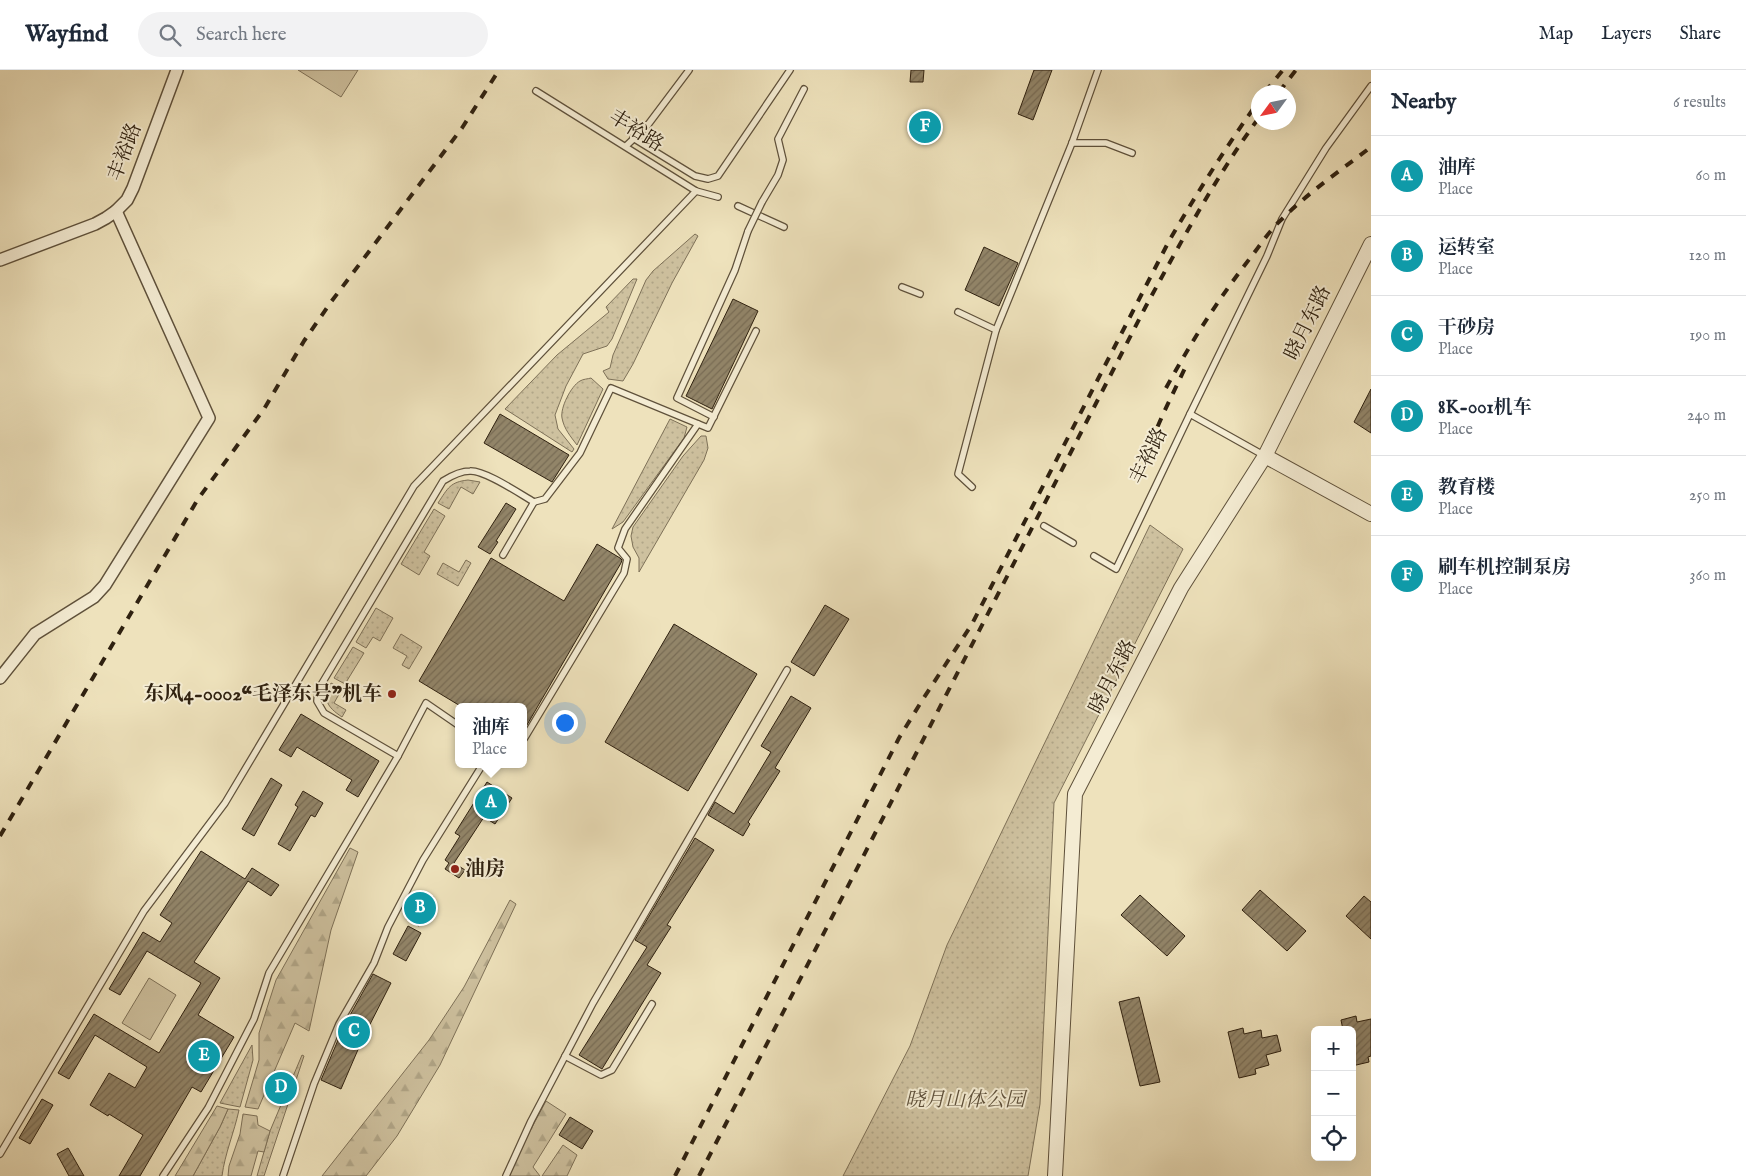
<!DOCTYPE html>
<meta charset="utf-8">
<style>
:root{--surface:#fff;--page:#f2f2f3;--text:#1f2937;--muted:#747a83;--line:#e0e1e3;--accent:#8f2418}
body{margin:0;font-family:"IM FELL English","Noto Serif SC",serif;background:var(--page);color:var(--text)}
.controls{position:absolute;right:15px;bottom:15px;display:grid;overflow:hidden;border-radius:8px;box-shadow:0 5px 20px #0002}
.controls button{width:45px;height:45px;display:grid;place-items:center;padding:0;border:0;border-bottom:1px solid var(--line);background:var(--surface);color:var(--text);font:25px sans-serif}
.compass{position:absolute;left:1251px;top:15px;width:45px;height:45px;border-radius:50%;background:var(--surface);box-shadow:0 5px 20px #0002;rotate:237deg}
.you{position:absolute;left:564px;top:652px;width:18px;height:18px;margin:-12px;border:4px solid #fff;border-radius:50%;background:#1a73e8;box-shadow:0 0 0 8px #1a73e833}
.badge{display:grid;place-items:center;width:32px;height:32px;border-radius:50%;background:var(--accent);color:#fff;font-size:16px;font-weight:700}
.pin{position:absolute;translate:-50% -50%;border:2px solid #fff;box-shadow:0 1px 5px #0006}
.popup{position:absolute;left:455px;top:633px;width:72px;height:65px;box-sizing:border-box;display:grid;place-content:center;border-radius:8px;background:var(--surface);filter:drop-shadow(0 1px 4px #0005);font-size:16px;white-space:nowrap;color:var(--muted)}
.popup b{font-size:19px;color:var(--text)}
.popup::after{content:'';position:absolute;left:50%;top:100%;margin-left:-10px;border:10px solid transparent;border-top-color:var(--surface)}
.list{margin:0;padding:0;list-style:none}
h2{display:flex;justify-content:space-between;align-items:center;height:65px;margin:0;padding:0 20px;font-size:21px}
h2 small{font-size:16px;font-weight:400;color:var(--muted)}
.list li{display:grid;grid-template-columns:32px 1fr auto;gap:15px;align-items:center;box-sizing:border-box;height:80px;padding:0 20px;border-top:1px solid var(--line)}
.list b{display:block;font-size:19px;white-space:nowrap}
.list p{margin:0;font-size:16px;white-space:nowrap;color:var(--muted)}
.list em{font-size:16px;font-style:normal;color:var(--muted)}
.icon{flex:none;width:28px;height:28px;fill:none;stroke:currentColor;stroke-width:2;stroke-linecap:round;stroke-linejoin:round}
.map{position:relative;flex:none;width:1371px;height:1106px;overflow:hidden}
header{display:flex;align-items:center;gap:30px;box-sizing:border-box;height:70px;padding:0 25px;background:var(--surface);border-bottom:1px solid var(--line)}
header strong{font-size:24px}
nav{display:flex;gap:28px;margin-inline-start:auto;font-size:18px}
.search{width:350px;height:45px;background:var(--page);display:flex;align-items:center;gap:12px;box-sizing:border-box;padding:0 18px;border-radius:28px;color:var(--muted);font-size:19px}
main{display:flex}
aside{flex:1;background:var(--surface)}
.map>svg:first-child{display:block}
.grass{fill:url(#grass-dots);stroke:#7e7158}
.forest{fill:url(#forest-firs);stroke:#7e7158}
.garden{fill:#cec19f;stroke:#7e7158}
.building{fill:url(#building-hatch);stroke:#2f2110}
.lines{fill:none;stroke-linecap:round;stroke-linejoin:round}
.service-casing{stroke:#5f513b;stroke-width:8}
.minor-casing{stroke:#5f513b;stroke-width:14}
.tertiary-casing{stroke:#5f513b;stroke-width:16}
.service{stroke:#f4ecd3;stroke-width:5.5}
.minor{stroke:#f4ecd3;stroke-width:11}
.tertiary{stroke:#f4ecd3;stroke-width:14}
.rail{stroke:#2f2110;stroke-width:4;stroke-dasharray:9 9;stroke-linecap:butt}
.service-bridge-casing{stroke:#5f513b;stroke-width:8;stroke-linecap:butt}
.service-bridge{stroke:#f4ecd3;stroke-width:5.5}
.poi-dot{fill:#8f2418;stroke:#f4ecd3;stroke-width:2}
.labels{text-anchor:middle;dominant-baseline:central;stroke-width:4;stroke-linejoin:round;paint-order:stroke}
.street-label{font-size:20px;fill:#2f2110;stroke:#f4ecd3}
.poi-label{font-size:20px;font-weight:bold;fill:#2f2110;stroke:#f4ecd3;text-anchor:end}
.park-label{font-size:20px;font-style:italic;fill:#5f513b;stroke:#f4ecd3}
</style>
<header>
<strong>Wayfind</strong>
<div class="search"><svg class="icon" aria-label="search" viewBox="0 0 24 24"><circle cx="10" cy="10" r="6"/><path d="M15 15l6 6"/></svg>Search here</div>
<nav><a>Map</a><a>Layers</a><a>Share</a></nav>
</header>
<main>
<div class="map">
<svg width="1371" height="1106" viewBox="0 0 1371 1106">
<defs>
<pattern id="grass-dots" width="8" height="8" patternUnits="userSpaceOnUse" patternTransform="scale(1.25)"><rect width="8" height="8" fill="#cec19f"/><path d="M2 2h.1M6 6h.1" fill="none" stroke="#b1a688" stroke-width="1.8" stroke-linecap="round"/></pattern>
<pattern id="forest-firs" width="22" height="20" patternUnits="userSpaceOnUse" patternTransform="scale(1.25)"><rect width="22" height="20" fill="#cec19f"/><path d="M5 1l3.5 6h-7zM16 11l3.5 6h-7z" fill="#b1a688"/></pattern>
<pattern id="building-hatch" width="6" height="6" patternUnits="userSpaceOnUse" patternTransform="scale(1.25)"><rect width="6" height="6" fill="#928569"/><path d="M-1 1l2-2M0 6l6-6M5 7l2-2" fill="none" stroke="#786c55"/></pattern>
</defs>
<rect width="100%" height="100%" fill="#eee2bc"/>
<filter id="stains"><feTurbulence type="fractalNoise" baseFrequency=".004" numOctaves="4"/><feColorMatrix values="0 0 0 0 .2 0 0 0 0 .09 0 0 0 0 .02 0 0 0 .5 -.17"/></filter>
<radialGradient id="worn" r=".72"><stop offset=".6" stop-color="#630" stop-opacity="0"/><stop offset="1" stop-color="#630" stop-opacity=".3"/></radialGradient>
<!-- grass -->
<g class="grass">
<polygon points="695,164 698,166 672,213 633,294 623,311 608,309 603,301 610,298 613,285 646,210 653,201"/>
<polygon points="633,209 637,209 612,269 607,276 583,284 566,316 555,345 558,359 574,379 572,382 505,339 557,285 609,242 606,237"/>
<path d="M 591,308 L 603,319 L 577,375 C 571,367 564,359 562,348 C 560,338 571,316 580,311 C 583,309 588,309 591,308 Z"/>
<polygon points="670,349 687,357 684,368 623,452 612,459"/>
<polygon points="701,366 706,366 708,378 704,390 639,502 639,488 633,477 631,466 633,457 683,386"/>
<path d="M 468,410 L 480,412 L 473,424 L 461,417 L 449,439 L 438,433 C 448,418 450,412 468,410 Z"/>
<polygon points="434,439 445,446 424,482 430,486 419,505 401,494"/>
<polygon points="1150,455 1183,479 1054,733 1040,1034 1028,1106 843,1106 910,976 947,875"/>
<polygon points="466,490 471,493 458,516 437,504 443,493 459,502"/>
<polygon points="376,538 393,548 380,571 373,567 366,578 356,572"/>
<polygon points="401,564 422,577 409,599 402,595 407,586 393,578"/>
<polygon points="353,577 364,583 345,614 334,608"/>
<path d="M 331,613 L 342,619 L 334,633 L 346,640 L 342,647 C 327,637 322,629 331,613 Z"/>
<polygon points="252,975 253,990 240,1037 220,1033"/>
<polygon points="302,985 304,986 264,1106 257,1106 270,1061"/>
<path d="M 228,1039 L 239,1040 C 234,1063 225,1083 222,1106 L 193,1106 L 220,1057 Z"/>
</g>
<!-- forest -->
<g class="forest">
<polygon points="350,778 358,782 331,860 309,961 295,953 258,1039 245,1037 259,990 259,963 276,910"/>
<polygon points="510,830 516,834 440,995 397,1066 366,1106 322,1106 429,970 464,917"/>
<polygon points="546,1031 566,1044 533,1097 540,1106 506,1106"/>
<polygon points="217,1036 228,1039 220,1057 193,1106 175,1106"/>
<polygon points="243,1044 257,1046 258,1055 270,1061 264,1082 258,1081 251,1106 228,1106 229,1096 240,1064"/>
<polygon points="563,1075 577,1085 567,1106 542,1106"/>
</g>
<!-- garden -->
<g class="garden">
<polygon points="298,0 358,0 341,27"/>
<polygon points="149,908 176,925 150,970 122,953"/>
</g>
<!-- building -->
<g class="building">
<polygon points="911,0 924,0 923,12 910,12"/>
<polygon points="1034,0 1052,0 1033,50 1018,44"/>
<polygon points="984,177 1018,193 999,236 965,220"/>
<polygon points="733,229 758,241 712,339 686,326"/>
<polygon points="1371,319 1371,363 1354,352"/>
<polygon points="500,344 569,385 552,412 484,373"/>
<polygon points="506,433 516,439 496,471 498,472 490,484 478,477"/>
<polygon points="597,474 620,488 622,490 621,493 524,660 524,637 462,637 419,611 491,488 564,531"/>
<polygon points="825,535 849,549 814,606 791,592"/>
<polygon points="674,554 757,604 688,721 605,672"/>
<polygon points="791,626 811,638 775,698 780,701 748,752 750,754 743,766 708,745 715,732 734,744 771,682 761,676"/>
<polygon points="301,644 379,691 358,727 346,720 352,710 297,677 291,687 279,680"/>
<polygon points="271,708 282,715 254,766 242,759"/>
<polygon points="487,712 512,728 495,754 484,747 454,793 465,800 459,808 445,799 449,793 445,790 460,766 455,763"/>
<polygon points="303,721 323,733 315,747 311,745 290,781 278,774 298,737 295,735"/>
<polygon points="695,768 714,780 667,855 671,857 647,895 661,903 602,999 579,985 647,877 635,870"/>
<polygon points="201,781 245,809 252,798 279,815 271,826 248,811 194,892 220,908 198,945 234,967 201,1022 192,1017 140,1106 119,1106 143,1065 109,1044 108,1046 90,1035 109,1003 135,1018 147,997 95,965 69,1009 58,1003 94,944 159,983 201,913 147,881 120,925 109,919 143,862 160,872 172,853 160,845"/>
<polygon points="1260,820 1306,861 1287,881 1242,840"/>
<polygon points="422,821 434,827 419,856 406,849"/>
<polygon points="1140,825 1185,866 1167,886 1121,845"/>
<polygon points="1364,826 1371,832 1371,869 1346,846"/>
<polygon points="408,856 421,863 406,891 393,884"/>
<polygon points="373,904 391,913 363,968 341,1019 321,1010 344,956"/>
<polygon points="1139,927 1160,1012 1140,1016 1119,932"/>
<polygon points="1356,946 1357,952 1371,949 1371,986 1368,987 1369,992 1352,996 1352,960 1343,960 1341,950"/>
<polygon points="1243,958 1244,964 1261,960 1262,968 1277,965 1281,981 1266,985 1269,995 1255,999 1256,1004 1239,1008 1228,962"/>
<polygon points="42,1029 53,1035 30,1074 19,1068"/>
<polygon points="570,1047 593,1061 582,1079 559,1065"/>
<polygon points="68,1078 84,1106 69,1106 57,1084"/>
</g>
<g class="lines">
<!-- service casing -->
<g class="service-casing">
<g id="service">
<polyline points="536,21 696,121 718,127"/>
<polyline points="633,68 695,106 708,109 718,106 790,0"/>
<polyline points="1072,73 1106,73 1132,83"/>
<polyline points="626,76 647,56 689,0"/>
<polyline points="762,132 778,105 783,90 778,69 804,19"/>
<polyline points="738,136 784,157"/>
<polyline points="902,217 920,224"/>
<polyline points="958,242 996,260 958,404 972,417"/>
<polyline points="996,260 1072,73 1098,0"/>
<polyline points="1190,344 1267,186 1282,149 1326,78 1371,16"/>
<polyline points="714,347 677,328 735,200 748,161"/>
<polyline points="1044,456 1073,473"/>
<polyline points="503,485 534,432"/>
<polyline points="1094,486 1116,499 1190,344 1265,386"/>
<polyline points="524,669 624,503 627,489 618,478 625,459 698,354"/>
<polyline points="398,686 426,633 458,655"/>
<polyline points="565,986 601,1005 612,1000 652,934"/>
<polyline points="0,1084 144,841 225,733 414,416 696,121"/>
<path d="M 163,1106 L 208,1038 L 254,949 L 269,903 L 398,686 L 324,643 L 317,631 L 318,620 L 443,411 C 451,406 460,401 470,401 C 485,400 520,424 534,432 L 545,429 L 580,383 L 611,318 L 708,358 L 756,261"/>
<polyline points="283,1106 314,1014 339,954 374,893 388,857 423,790 483,694"/>
<polyline points="506,1106 531,1051 593,933 787,600"/>
</g>
</g>
<!-- minor casing -->
<g class="minor-casing">
<g id="minor">
<polyline points="0,190 95,154 106,148 116,141 127,130 133,118 177,0"/>
<polyline points="0,608 35,564 94,527 105,515 209,348 116,141"/>
</g>
</g>
<!-- tertiary casing -->
<g class="tertiary-casing">
<g id="tertiary">
<polyline points="1265,386 1371,444"/>
<polyline points="1055,1106 1075,724 1181,518 1265,386 1371,174"/>
</g>
</g>
<!-- service -->
<use href="#service" class="service"/>
<!-- minor -->
<use href="#minor" class="minor"/>
<!-- tertiary -->
<use href="#tertiary" class="tertiary"/>
<!-- rail -->
<g class="rail">
<polyline points="1265,22 1283,0"/>
<polyline points="1279,22 1296,0"/>
<path d="M 1166,318 C 1191,272 1219,228 1251,187 C 1261,174 1270,160 1282,149 C 1309,122 1341,100 1371,77"/>
<polyline points="1136,406 1164,342 1187,294"/>
<polyline points="0,766 198,429 264,339 304,271 331,232 462,58 499,0"/>
<path d="M 675,1106 L 899,668 L 923,629 L 972,554 L 1169,171 C 1197,123 1226,77 1258,32"/>
<path d="M 699,1106 L 1146,236 C 1181,172 1215,108 1258,49"/>
</g>
<!-- service-bridge casing -->
<g class="service-bridge-casing">
<polyline id="service-bridge" points="748,161 762,132"/>
</g>
<!-- service-bridge -->
<use href="#service-bridge" class="service-bridge"/>
</g>
<!-- markers -->
<g class="poi-dot">
<circle cx="392" cy="624" r="5"/>
<circle cx="455" cy="799" r="5"/>
</g>
<g class="labels">
<!-- street labels -->
<g class="street-label">
<text transform="translate(636 61) rotate(32)">丰裕路</text>
<text transform="translate(125 82) rotate(-69)">丰裕路</text>
<text transform="translate(1308 253) rotate(-64)">晓月东路</text>
<text transform="translate(1149 386) rotate(-64)">丰裕路</text>
<text transform="translate(1113 607) rotate(-63)">晓月东路</text>
</g>
<!-- poi labels -->
<g class="poi-label">
<text x="382" y="624">东风4-0002“毛泽东号”机车</text>
<text x="465" y="799" text-anchor="start">油房</text>
</g>
<!-- park labels -->
<g class="park-label">
<text x="965" y="1030">晓月山体公园</text>
</g>
</g>
<rect width="100%" height="100%" filter="url(#stains)"/>
<rect width="100%" height="100%" fill="url(#worn)"/>
</svg>
<div class="controls">
<button>+</button>
<button>−</button>
<button><svg class="icon" aria-label="locate" viewBox="0 0 24 24"><circle cx="12" cy="12" r="6"/><path d="M12 2v4M12 18v4M2 12h4M18 12h4"/></svg></button>
</div>
<svg class="compass" viewBox="-18 -18 36 36"><path d="M0-13l5 13h-10z" fill="#e53935"/><path d="M0 13l5-13h-10z" fill="#747a83"/></svg>
<div class="you"></div>
<div class="pin badge" style="left:491px;top:733px;background:#0f9aa8">A</div>
<div class="popup"><b>油库</b>Place</div>
<div class="pin badge" style="left:420px;top:838px;background:#0f9aa8">B</div>
<div class="pin badge" style="left:354px;top:962px;background:#0f9aa8">C</div>
<div class="pin badge" style="left:281px;top:1018px;background:#0f9aa8">D</div>
<div class="pin badge" style="left:204px;top:986px;background:#0f9aa8">E</div>
<div class="pin badge" style="left:925px;top:57px;background:#0f9aa8">F</div>
</div>
<aside>
<h2>Nearby<small>6 results</small></h2>
<ul class="list">
<li><span class="badge" style="background:#0f9aa8">A</span><div><b>油库</b><p>Place</p></div><em>60 m</em></li>
<li><span class="badge" style="background:#0f9aa8">B</span><div><b>运转室</b><p>Place</p></div><em>120 m</em></li>
<li><span class="badge" style="background:#0f9aa8">C</span><div><b>干砂房</b><p>Place</p></div><em>190 m</em></li>
<li><span class="badge" style="background:#0f9aa8">D</span><div><b>8K-001机车</b><p>Place</p></div><em>240 m</em></li>
<li><span class="badge" style="background:#0f9aa8">E</span><div><b>教育楼</b><p>Place</p></div><em>250 m</em></li>
<li><span class="badge" style="background:#0f9aa8">F</span><div><b>刷车机控制泵房</b><p>Place</p></div><em>360 m</em></li>
</ul>
</aside>
</main>
